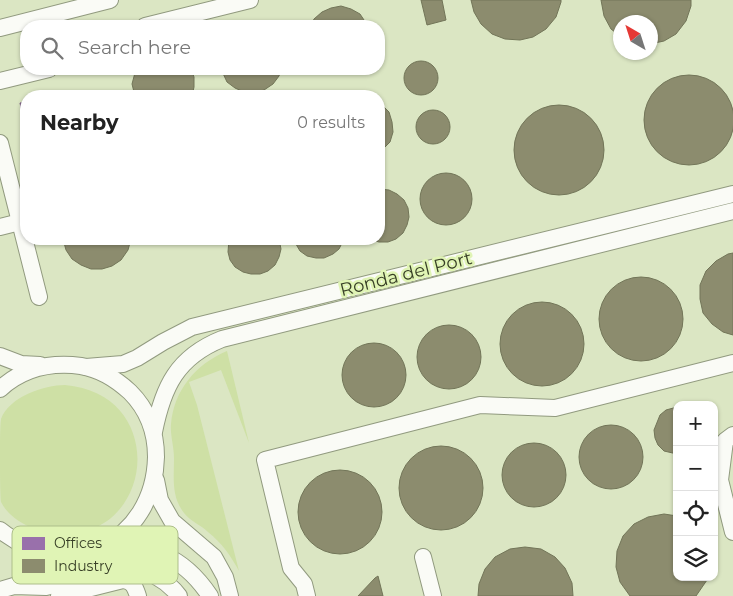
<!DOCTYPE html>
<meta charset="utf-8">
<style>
:root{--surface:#fff;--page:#f2f2f2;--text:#222;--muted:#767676;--line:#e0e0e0}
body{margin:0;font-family:Montserrat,sans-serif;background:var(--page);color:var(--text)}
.controls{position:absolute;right:15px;bottom:15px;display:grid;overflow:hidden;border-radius:10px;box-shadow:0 1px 4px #0004}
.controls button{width:45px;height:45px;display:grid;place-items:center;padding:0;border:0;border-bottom:1px solid var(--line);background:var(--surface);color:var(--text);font:25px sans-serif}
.compass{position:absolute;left:613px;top:15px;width:45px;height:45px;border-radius:50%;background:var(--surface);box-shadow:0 1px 4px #0004;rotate:321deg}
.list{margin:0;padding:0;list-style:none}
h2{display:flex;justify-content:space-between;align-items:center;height:65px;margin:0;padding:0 20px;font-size:21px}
h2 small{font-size:16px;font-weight:400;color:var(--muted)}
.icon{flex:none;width:28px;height:28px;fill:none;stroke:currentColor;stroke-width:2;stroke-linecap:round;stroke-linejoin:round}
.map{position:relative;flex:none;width:733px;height:596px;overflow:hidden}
.search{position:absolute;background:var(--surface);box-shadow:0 1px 4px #0004;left:20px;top:20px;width:365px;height:55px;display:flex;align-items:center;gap:12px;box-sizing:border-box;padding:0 18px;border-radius:20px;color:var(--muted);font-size:19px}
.panel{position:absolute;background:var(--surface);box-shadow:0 1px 4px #0004;left:20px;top:90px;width:365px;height:155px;border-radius:20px}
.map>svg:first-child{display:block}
.green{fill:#cee0a5}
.offices{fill:#9970ab;stroke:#7c6183}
.industry{fill:#8c8c6e;stroke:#727558}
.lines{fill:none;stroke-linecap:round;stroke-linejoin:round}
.minor-casing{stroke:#919a7f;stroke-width:18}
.minor{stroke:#fafbf6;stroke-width:16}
.labels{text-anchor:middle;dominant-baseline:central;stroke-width:5;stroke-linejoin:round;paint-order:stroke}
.street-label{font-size:18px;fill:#373f26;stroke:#e0f4b5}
.key{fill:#e0f4b5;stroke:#adbe8a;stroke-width:1}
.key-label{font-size:14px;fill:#373f26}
</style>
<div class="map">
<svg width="733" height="596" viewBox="0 0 733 596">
<rect width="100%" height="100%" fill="#dbe6c3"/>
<!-- green -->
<g class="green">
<path d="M 227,351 L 249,443 L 221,370 L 189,382 L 197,405 L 239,571 C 231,556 222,543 208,532 C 201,525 191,522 184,513 C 171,496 174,478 174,458 C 174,446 170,435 171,424 C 174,390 196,364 227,351 Z"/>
<path d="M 65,385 C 170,394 155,540 58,534 C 38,533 10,521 1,502 C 0,494 0,462 0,453 C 0,444 0,426 1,419 C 9,397 44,385 65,385 Z"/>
</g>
<!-- offices -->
<polygon class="offices" points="26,102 26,130 20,103"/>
<!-- industry -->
<g class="industry">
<polygon points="421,0 442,0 446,20 427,25"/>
<polygon points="471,0 561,0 561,2 556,17 546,29 533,37 520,40 505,39 492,34 481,24 474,12"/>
<polygon points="601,0 691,0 691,6 686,21 676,34 664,41 650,44 650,22 620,22 620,36 611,29 604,16"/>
<polygon points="341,6 351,9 360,14 368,26 311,26 314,19 322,12 331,8"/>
<circle cx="421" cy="78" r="17"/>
<polygon points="136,69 191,69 194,77 194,87 192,96 135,96 132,84"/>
<polygon points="221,69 281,69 279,76 273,84 264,90 254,93 244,92 235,88 227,82"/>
<circle cx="689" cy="120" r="45"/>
<polygon points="379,102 389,112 392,122 393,132 390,142 379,153"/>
<circle cx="559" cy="150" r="45"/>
<circle cx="433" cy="127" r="17"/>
<circle cx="446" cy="199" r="26"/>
<polygon points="379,189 389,190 397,194 404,200 408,208 409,217 407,225 403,233 396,239 388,242 379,242 369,239 379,239"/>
<polygon points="63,239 131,239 128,250 121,260 112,266 102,269 91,269 81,265 72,259 66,250"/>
<polygon points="229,239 279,239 281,249 279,257 275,265 268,271 260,274 251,274 243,272 235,267 230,260 228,252"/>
<polygon points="293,239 344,239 339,249 333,254 324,258 316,258 307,256 300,251"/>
<polygon points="733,253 733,335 723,332 712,324 703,313 700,299 700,285 706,271 716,261 728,254"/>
<circle cx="641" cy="319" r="42"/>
<circle cx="542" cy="344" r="42"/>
<circle cx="449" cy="357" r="32"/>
<circle cx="374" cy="375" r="32"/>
<polygon points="677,407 677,454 664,451 658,445 655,438 654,430 660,415 666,410"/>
<circle cx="611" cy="457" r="32"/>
<circle cx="534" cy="475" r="32"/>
<circle cx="441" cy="488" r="42"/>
<circle cx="340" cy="512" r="42"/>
<polygon points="664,514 677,516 677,577 708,577 707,580 696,596 630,596 620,582 616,567 617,551 623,536 634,524 648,517"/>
<polygon points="525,547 541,549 555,557 565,568 572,583 573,596 478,596 479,584 485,569 495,557 510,549"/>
<polygon points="378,576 383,596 358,596 375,578"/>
</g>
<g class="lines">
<!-- minor casing -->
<g class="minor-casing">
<g id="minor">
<polyline points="145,26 250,0"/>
<polyline points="0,28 110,0"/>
<polyline points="0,81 49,69"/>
<polyline points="0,143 39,297"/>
<polyline points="0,227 20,222"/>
<polyline points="0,356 21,364 40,365"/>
<polyline points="86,367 123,364 137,358 163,342 192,327 733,194"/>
<path d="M 0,389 C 23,368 51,362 81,366 C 99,369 117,380 130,392 C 148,410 156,432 156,457 C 154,543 67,584 0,530"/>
<path d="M 154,432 C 163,387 177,357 222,339 L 733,211"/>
<polyline points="733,435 725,441 720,480 733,532"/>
<polyline points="156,480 160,500 172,521 214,557 225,577 230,596"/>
<path d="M 102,547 C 151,546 181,553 210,596"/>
<polyline points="423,557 433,596"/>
<polyline points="22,586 39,569 47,553"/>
<path d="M 0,590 L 14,586 L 46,587 L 127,568 C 147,569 167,580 179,596"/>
<path d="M 59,596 L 123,580 C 133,581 135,587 138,596"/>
<polyline points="307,596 304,584 291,568 265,460 480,405 555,408 733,363"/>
</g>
</g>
<!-- minor -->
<use href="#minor" class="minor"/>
</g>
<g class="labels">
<!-- street labels -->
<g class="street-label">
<text transform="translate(406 274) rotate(-14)">Ronda del Port</text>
</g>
</g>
<!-- legend -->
<rect x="12" y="526" width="166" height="58" rx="8" class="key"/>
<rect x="22" y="537" width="23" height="13" fill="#9970ab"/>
<rect x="22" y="559" width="23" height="14" fill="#8c8c6e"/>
<g class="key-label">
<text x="54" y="548">Offices</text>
<text x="54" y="571">Industry</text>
</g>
</svg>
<div class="controls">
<button>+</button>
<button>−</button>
<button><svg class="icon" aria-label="locate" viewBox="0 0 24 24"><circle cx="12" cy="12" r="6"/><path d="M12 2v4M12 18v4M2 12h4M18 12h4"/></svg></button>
<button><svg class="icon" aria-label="layers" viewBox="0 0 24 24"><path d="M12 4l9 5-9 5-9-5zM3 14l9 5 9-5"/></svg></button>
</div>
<svg class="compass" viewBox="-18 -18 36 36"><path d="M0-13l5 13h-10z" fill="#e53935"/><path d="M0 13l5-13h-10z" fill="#767676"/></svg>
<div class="search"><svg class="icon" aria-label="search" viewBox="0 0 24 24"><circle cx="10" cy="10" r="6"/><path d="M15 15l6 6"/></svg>Search here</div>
<section class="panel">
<h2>Nearby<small>0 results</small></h2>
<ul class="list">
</ul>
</section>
</div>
